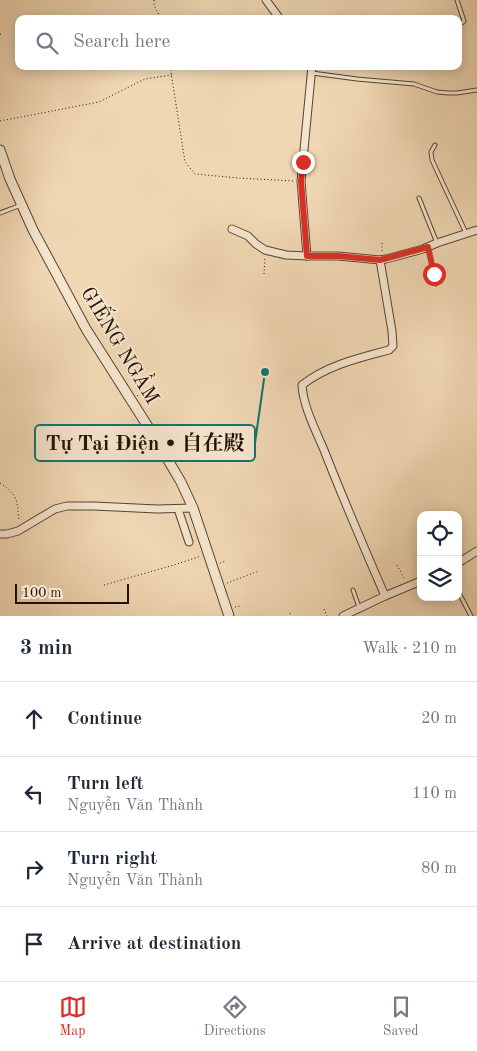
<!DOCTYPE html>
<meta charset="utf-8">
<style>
:root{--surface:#fff;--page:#f6f6f7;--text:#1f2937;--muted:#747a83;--line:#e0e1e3;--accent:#d93025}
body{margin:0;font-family:"Old Standard TT","Noto Serif SC",serif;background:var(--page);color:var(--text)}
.controls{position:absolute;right:15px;bottom:15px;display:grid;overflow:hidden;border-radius:10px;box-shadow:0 2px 12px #0003}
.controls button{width:45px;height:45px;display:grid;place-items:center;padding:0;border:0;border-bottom:1px solid var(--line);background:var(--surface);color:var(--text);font:25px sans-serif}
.scale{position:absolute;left:15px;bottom:12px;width:114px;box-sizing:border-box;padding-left:5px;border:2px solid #241207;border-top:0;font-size:14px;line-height:18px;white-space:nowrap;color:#241207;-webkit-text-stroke:4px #f5e5ce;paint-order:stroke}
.stop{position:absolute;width:15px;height:15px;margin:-11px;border:4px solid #d93025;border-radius:50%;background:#fff}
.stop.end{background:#d93025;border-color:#fff;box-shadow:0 1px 5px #0008}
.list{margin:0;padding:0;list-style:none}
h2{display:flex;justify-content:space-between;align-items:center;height:65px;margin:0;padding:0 20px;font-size:21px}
h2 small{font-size:16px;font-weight:400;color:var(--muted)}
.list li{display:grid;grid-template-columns:32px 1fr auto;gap:15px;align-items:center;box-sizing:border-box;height:75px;padding:0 20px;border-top:1px solid var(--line)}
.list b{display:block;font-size:19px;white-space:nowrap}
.list p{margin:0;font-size:16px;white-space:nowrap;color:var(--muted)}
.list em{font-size:16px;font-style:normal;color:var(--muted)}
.icon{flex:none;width:28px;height:28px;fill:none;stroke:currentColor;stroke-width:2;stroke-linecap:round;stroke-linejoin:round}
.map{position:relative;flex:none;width:477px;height:616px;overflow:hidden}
.search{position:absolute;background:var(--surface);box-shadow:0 2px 12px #0003;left:15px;right:15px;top:15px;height:55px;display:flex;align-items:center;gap:12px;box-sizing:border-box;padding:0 18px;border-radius:10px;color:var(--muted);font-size:19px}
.sheet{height:365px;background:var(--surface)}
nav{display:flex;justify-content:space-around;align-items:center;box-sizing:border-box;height:70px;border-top:1px solid var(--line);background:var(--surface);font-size:14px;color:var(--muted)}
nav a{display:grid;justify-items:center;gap:2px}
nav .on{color:var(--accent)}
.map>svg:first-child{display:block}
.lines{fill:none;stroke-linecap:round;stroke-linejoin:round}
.service-casing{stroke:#574332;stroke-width:5}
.minor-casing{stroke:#574332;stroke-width:9}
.tertiary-casing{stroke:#574332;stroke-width:11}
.path{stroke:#241207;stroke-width:1;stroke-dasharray:1 2.5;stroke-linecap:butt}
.service{stroke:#f5e5ce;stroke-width:3}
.minor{stroke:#f5e5ce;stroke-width:7}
.tertiary{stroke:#f5e5ce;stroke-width:9}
.route{stroke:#d93025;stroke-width:6}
.labels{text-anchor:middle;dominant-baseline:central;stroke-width:4;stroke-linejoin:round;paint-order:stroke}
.street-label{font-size:20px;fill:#241207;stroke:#f5e5ce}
.leader{fill:none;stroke:#0f766e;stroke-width:2}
.callout-dot{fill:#0f766e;stroke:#f5e5ce;stroke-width:2}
.callout{fill:#f5e5ce;stroke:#0f766e;stroke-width:2}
.callout-label{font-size:21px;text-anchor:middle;font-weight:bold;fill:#241207}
</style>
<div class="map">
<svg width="477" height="616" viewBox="0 0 477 616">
<rect width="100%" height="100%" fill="#f0d7b3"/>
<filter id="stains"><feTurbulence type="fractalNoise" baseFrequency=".004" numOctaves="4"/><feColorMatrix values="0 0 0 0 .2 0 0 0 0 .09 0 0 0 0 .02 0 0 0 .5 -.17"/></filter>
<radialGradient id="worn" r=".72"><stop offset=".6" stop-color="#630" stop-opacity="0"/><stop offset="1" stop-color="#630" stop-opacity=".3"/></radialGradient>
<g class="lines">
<!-- service casing -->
<g class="service-casing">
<g id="service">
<polyline points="457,0 464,21 459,25"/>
<polyline points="312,73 357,79 414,84 437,92 448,93 457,93 477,90"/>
<polyline points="435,145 431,152 432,160 466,233"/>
<polyline points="419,198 437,243"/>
<polyline points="0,213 21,205"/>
<polyline points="353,590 359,607"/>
<polyline points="458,591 471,616"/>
</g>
</g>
<!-- minor casing -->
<g class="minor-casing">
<g id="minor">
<polyline points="266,0 280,19"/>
<polyline points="312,66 301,181 307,256 338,256 380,260 386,259 423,249 437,243 477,230"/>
<polyline points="232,229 248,236 256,244 265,250 286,255 307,256"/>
<path d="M 380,260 L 392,331 L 393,346 L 389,350 C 359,358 328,365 302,385 C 303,406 316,431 324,450 C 343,499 364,547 385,596"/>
<polyline points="178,509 189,542"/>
<polyline points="0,534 7,534 18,531 55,509 67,506 94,506 157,509 193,508"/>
<polyline points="458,563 477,551"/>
<polyline points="343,616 385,596 421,581"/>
</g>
</g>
<!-- tertiary casing -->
<g class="tertiary-casing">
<polyline id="tertiary" points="0,150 10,179 33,230 86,329 152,433 181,482 193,508 229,616"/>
</g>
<!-- path -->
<g class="path">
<polyline points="154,0 154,5 161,19"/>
<polyline points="0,34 3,34"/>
<polyline points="170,66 185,162 195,174 238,178 294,181"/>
<polyline points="0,121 99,102 145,79 172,75"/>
<polyline points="382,243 382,250 383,252"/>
<polyline points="429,255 436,288"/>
<polyline points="264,274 265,258"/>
<polyline points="137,396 145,391"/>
<polyline points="160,431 170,428"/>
<polyline points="175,457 184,452"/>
<path d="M 0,483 C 18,495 17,500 19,521"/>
<polyline points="220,563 226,561"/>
<polyline points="397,565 405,580"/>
<polyline points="227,583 259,571"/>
<polyline points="104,585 174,565 201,556"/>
<polyline points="235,607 241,606"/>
<polyline points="324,609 327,616"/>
<polyline points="290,613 291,616"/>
</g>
<!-- service -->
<use href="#service" class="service"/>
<!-- minor -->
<use href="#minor" class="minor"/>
<!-- tertiary -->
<use href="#tertiary" class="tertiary"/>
</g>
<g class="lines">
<!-- route -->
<polyline class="route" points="303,162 301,181 307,256 338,256 380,260 428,247 434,274"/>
</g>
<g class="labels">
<!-- street labels -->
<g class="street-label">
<text transform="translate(119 346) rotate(59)">GIẾNG NGẦM</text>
</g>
</g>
<!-- callouts -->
<path class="leader" d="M265 372L255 443"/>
<circle class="callout-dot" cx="265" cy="372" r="5"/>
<rect class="callout" x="35" y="425" width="220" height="36" rx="5"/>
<g class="callout-label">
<text x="145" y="450">Tự Tại Điện • 自在殿</text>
</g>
<rect width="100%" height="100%" filter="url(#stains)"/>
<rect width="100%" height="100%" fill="url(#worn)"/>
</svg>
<div class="controls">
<button><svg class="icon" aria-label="locate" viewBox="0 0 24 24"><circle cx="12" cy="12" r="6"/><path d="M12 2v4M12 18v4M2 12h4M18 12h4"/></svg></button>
<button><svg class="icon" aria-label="layers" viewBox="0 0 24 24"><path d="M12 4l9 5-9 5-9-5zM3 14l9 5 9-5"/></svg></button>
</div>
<div class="scale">100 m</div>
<div class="stop" style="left:434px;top:274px"></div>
<div class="stop end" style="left:303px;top:162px"></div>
<div class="search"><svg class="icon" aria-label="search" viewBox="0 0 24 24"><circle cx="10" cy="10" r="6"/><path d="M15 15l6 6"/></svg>Search here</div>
</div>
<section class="sheet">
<h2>3 min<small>Walk · 210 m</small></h2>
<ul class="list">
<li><svg class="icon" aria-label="ahead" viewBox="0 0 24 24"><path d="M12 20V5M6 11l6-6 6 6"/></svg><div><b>Continue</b></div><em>20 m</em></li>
<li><svg class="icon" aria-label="left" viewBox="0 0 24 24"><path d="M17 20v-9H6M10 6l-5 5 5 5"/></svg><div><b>Turn left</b><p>Nguyễn Văn Thành</p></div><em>110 m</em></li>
<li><svg class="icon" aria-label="right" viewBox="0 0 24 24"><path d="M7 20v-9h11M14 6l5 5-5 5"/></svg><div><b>Turn right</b><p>Nguyễn Văn Thành</p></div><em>80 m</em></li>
<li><svg class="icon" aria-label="arrive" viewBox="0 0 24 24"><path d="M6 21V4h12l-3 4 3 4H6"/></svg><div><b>Arrive at destination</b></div></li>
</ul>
</section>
<nav>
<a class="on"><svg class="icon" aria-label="map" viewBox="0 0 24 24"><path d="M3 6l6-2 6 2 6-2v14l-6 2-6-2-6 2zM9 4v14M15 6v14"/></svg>Map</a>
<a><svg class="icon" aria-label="directions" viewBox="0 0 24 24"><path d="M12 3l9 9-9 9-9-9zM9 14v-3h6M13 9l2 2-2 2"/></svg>Directions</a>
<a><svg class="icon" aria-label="saved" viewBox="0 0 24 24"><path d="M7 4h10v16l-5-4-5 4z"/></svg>Saved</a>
</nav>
